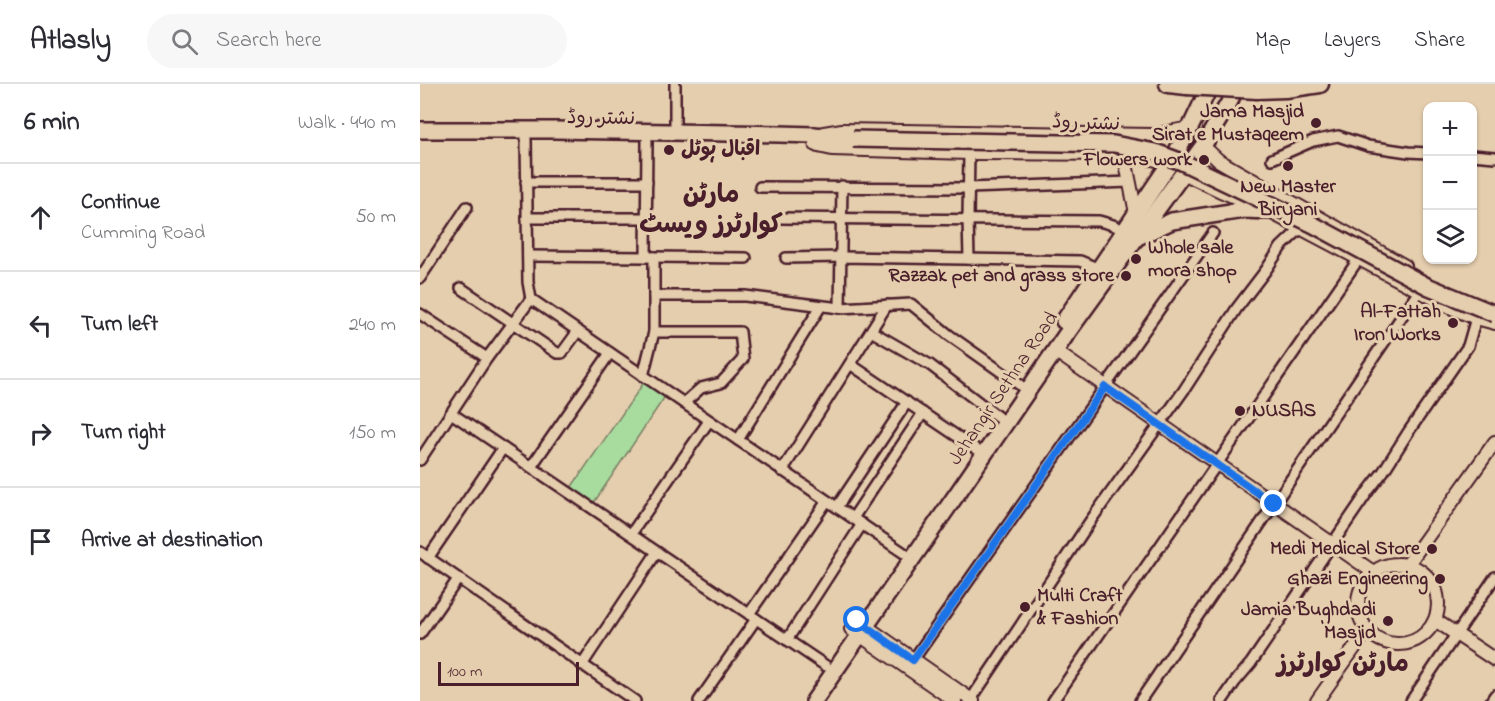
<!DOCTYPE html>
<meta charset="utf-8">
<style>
:root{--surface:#fff;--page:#f7f7f7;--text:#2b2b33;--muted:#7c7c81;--line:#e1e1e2}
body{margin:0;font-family:"Indie Flower","Playpen Sans Arabic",sans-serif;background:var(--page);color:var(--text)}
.controls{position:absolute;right:18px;top:18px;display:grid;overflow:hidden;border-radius:12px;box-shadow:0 2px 4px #0004}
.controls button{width:54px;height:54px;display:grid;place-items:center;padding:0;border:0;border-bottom:2px solid var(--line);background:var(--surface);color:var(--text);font:30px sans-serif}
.scale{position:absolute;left:18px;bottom:15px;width:141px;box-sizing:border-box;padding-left:6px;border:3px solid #4a1f2b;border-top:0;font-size:16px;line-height:21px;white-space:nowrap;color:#4a1f2b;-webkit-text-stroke:4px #e5ceae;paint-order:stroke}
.stop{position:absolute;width:18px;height:18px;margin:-14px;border:4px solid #1a73e8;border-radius:50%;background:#fff}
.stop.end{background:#1a73e8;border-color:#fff;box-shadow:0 2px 6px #0008}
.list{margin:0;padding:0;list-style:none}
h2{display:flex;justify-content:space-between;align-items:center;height:78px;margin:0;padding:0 24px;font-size:26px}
h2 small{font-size:20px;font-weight:400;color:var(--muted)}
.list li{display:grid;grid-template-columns:39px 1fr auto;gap:18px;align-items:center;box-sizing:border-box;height:108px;padding:0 24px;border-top:2px solid var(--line)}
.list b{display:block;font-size:22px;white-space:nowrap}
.list p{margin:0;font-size:20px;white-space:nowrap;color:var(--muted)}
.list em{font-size:20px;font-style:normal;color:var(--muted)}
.icon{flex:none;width:33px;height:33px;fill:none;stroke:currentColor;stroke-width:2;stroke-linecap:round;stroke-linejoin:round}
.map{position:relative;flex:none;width:1075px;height:617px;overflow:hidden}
header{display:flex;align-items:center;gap:36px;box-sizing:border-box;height:84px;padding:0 30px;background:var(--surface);border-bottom:2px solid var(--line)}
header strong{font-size:28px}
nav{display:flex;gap:33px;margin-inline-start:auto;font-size:21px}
.search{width:420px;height:54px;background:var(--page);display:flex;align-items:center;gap:15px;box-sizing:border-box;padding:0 21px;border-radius:33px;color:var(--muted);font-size:22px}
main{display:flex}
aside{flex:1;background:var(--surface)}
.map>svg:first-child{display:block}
.green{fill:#a8dc9e;stroke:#797e64;stroke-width:1.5}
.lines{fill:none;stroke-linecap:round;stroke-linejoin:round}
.minor-casing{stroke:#4a1f2b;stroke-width:14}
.tertiary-casing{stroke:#4a1f2b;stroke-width:16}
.primary-casing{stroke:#4a1f2b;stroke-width:20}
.trunk-casing{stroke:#4a1f2b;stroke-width:20}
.motorway-casing{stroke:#4a1f2b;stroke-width:21}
.minor{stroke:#e5ceae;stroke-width:9}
.tertiary{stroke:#e5ceae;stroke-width:12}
.primary{stroke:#e5ceae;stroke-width:15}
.trunk{stroke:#e5ceae;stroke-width:15}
.motorway{stroke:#e5ceae;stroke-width:16}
.primary-bridge-casing{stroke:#4a1f2b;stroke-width:20;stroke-linecap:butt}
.motorway-bridge-casing{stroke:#4a1f2b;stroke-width:21;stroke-linecap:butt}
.primary-bridge{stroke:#e5ceae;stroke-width:15}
.motorway-bridge{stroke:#e5ceae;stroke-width:16}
.route{stroke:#1a73e8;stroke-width:8}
.poi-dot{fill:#4a1f2b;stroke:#e5ceae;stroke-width:2}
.labels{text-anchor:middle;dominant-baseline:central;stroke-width:6;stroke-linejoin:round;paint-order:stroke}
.poi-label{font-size:20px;font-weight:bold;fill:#4a1f2b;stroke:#e5ceae;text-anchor:end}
.street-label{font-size:20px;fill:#4a1f2b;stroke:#e5ceae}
.district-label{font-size:26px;font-weight:bold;fill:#4a1f2b;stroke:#e5ceae}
</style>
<header>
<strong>Atlasly</strong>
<div class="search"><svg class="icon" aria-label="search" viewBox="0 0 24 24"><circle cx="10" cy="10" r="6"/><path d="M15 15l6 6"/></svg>Search here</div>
<nav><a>Map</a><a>Layers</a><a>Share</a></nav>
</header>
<main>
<aside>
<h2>6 min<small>Walk · 440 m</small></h2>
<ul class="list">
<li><svg class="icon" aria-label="ahead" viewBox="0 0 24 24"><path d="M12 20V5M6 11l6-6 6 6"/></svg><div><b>Continue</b><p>Cumming Road</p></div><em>50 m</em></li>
<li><svg class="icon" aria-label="left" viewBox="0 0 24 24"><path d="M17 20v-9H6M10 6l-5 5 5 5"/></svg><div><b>Turn left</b></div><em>240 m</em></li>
<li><svg class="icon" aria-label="right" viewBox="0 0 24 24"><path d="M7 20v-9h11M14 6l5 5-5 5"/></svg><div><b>Turn right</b></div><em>150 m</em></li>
<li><svg class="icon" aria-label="arrive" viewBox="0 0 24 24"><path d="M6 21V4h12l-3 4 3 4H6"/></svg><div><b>Arrive at destination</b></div></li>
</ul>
</aside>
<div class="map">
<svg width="1075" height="617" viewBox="0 0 1075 617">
<rect width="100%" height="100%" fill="#e5ceae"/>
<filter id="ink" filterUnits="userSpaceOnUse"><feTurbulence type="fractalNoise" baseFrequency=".0167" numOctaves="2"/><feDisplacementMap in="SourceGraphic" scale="12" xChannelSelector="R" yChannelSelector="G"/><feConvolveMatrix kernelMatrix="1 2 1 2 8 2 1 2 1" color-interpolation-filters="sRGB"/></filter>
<g filter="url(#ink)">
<!-- green -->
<polygon class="green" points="227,294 248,308 171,423 148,408"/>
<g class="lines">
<!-- minor casing -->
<g class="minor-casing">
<g id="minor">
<polyline points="255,0 255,48"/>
<polyline points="106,55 108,198 111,215 484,469"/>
<polyline points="1052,71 1075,73"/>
<polyline points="852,75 893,57 918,52 948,62 988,68 1008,69"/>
<polyline points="106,98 227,98"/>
<polyline points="340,103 548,104 710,98"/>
<polyline points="107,134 226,134"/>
<polyline points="359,134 679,137 693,141 705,147"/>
<polyline points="108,172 226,173"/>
<polyline points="234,173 326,174"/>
<polyline points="366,174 421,173 660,177 679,185"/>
<polyline points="549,175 548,135 549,69"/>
<polyline points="0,194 47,123"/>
<polyline points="41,204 137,269 142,269 158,247"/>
<polyline points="234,212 325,212 420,224 491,220 529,251 600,301"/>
<polyline points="420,224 422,102"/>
<polyline points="0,230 67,274"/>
<polyline points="451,247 510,281 578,333"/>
<polyline points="234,248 320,248 323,275 301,299 281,304 264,319"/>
<polyline points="430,280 556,365"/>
<polyline points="223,292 234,248 234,173 226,173 227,57"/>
<polyline points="31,329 406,582"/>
<polyline points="318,356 401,222"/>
<polyline points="0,376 67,274 111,215"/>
<polyline points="111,383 190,269"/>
<polyline points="362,387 467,221"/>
<polyline points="417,423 487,318"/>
<polyline points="433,434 503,329"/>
<polyline points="211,450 289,337"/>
<polyline points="0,468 215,617"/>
<polyline points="8,474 83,364"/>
<polyline points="329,530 407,417"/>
<polyline points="0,550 38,495"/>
<polyline points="367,556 442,440"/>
<polyline points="493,576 793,149"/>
<polyline points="162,581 237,468"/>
<polyline points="279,617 336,535"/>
<polyline points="550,617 671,436 764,306 817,224 846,186 861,163 881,144"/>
<polyline points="633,617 938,176"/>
<polyline points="720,617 999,207"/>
<polyline points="802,617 815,598 831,579 949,406 963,388 989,347 1048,262 1056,234"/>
<polyline points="991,617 1075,493"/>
<polyline points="1071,617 1075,611"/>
</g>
</g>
<!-- tertiary casing -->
<g class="tertiary-casing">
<g id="tertiary">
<polyline points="404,49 422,46 733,51 770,44"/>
<polyline points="395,60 398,62 412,65 549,69 704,70 749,78"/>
<polyline points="783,62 798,76 815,86 985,182"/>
<polyline points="704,70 716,129"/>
<polyline points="763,89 803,108 848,127 1034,225 1056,234 1075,239"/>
<polyline points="635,267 953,488"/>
<circle cx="978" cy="520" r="40"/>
<polyline points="988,480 1075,358"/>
<polyline points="437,536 553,617"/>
<polyline points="1015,536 1075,576"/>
<polyline points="431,545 535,617"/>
<polyline points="897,617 947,546"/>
</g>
</g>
<!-- primary casing -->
<g class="primary-casing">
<polyline id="primary" points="0,46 135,46 359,50 394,51 433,55"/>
</g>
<!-- trunk casing -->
<g class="trunk-casing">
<g id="trunk">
<polyline points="720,152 752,137 824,126 848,127"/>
<polyline points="644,237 750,79 770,44 791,0"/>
<polyline points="394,617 539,407 650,245 783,62 810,17 817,0"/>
</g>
</g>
<!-- motorway casing -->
<g class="motorway-casing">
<g id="motorway">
<polyline points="748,0 767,2"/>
<polyline points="837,6 866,5 900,0"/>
</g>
</g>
<!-- minor -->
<use href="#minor" class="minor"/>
<!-- tertiary -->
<use href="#tertiary" class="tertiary"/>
<!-- primary -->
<use href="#primary" class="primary"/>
<!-- trunk -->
<use href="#trunk" class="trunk"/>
<!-- motorway -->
<use href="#motorway" class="motorway"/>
<!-- primary-bridge casing -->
<g class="primary-bridge-casing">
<polyline id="primary-bridge" points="433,55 694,60 735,68 762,78 892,140 1007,202 1075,230"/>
</g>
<!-- motorway-bridge casing -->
<g class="motorway-bridge-casing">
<polyline id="motorway-bridge" points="767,2 837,6"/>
</g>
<!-- primary-bridge -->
<use href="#primary-bridge" class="primary-bridge"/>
<!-- motorway-bridge -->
<use href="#motorway-bridge" class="motorway-bridge"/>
</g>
</g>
<g class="lines" filter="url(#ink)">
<!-- route -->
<polyline class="route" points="437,536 493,576 685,303 854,420"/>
</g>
<!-- markers -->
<g class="poi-dot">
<circle cx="896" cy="39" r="6"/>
<circle cx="249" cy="66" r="6"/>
<circle cx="784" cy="76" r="6"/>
<circle cx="868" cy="82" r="6"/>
<circle cx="716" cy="175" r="6"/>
<circle cx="706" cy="192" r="6"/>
<circle cx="1033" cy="239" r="6"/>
<circle cx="820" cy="327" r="6"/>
<circle cx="1012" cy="465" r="6"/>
<circle cx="1020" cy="495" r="6"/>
<circle cx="605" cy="523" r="6"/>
<circle cx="968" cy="537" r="6"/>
</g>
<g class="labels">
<!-- poi labels -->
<g class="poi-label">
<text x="884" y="28">Jama Masjid<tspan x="884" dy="23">Sirat e Mustaqeem</tspan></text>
<text x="261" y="66" text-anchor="start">اقبال ہوٹل</text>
<text x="772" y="76">Flowers work</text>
<text x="868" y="103" text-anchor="middle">New Master<tspan x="868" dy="23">Biryani</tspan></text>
<text x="728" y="164" text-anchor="start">Whole sale<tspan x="728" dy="23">mora shop</tspan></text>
<text x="694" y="192">Razzak pet and grass store</text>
<text x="1021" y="228">Al-Fattah<tspan x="1021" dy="23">Iron Works</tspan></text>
<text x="832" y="327" text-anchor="start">NUSAS</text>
<text x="1000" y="465">Medi Medical Store</text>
<text x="1008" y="495">Ghazi Engineering</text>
<text x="617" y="512" text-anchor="start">Multi Craft<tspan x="617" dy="23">&amp; Fashion</tspan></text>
<text x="956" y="526">Jamia Bughdadi<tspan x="956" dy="23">Masjid</tspan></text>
</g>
<!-- street labels -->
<g class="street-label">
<text transform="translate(181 35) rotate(1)">نشتر روڈ</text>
<text transform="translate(666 40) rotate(2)">نشتر روڈ</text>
<text transform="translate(584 305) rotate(-56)">Jehangir Sethna Road</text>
</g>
<!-- district labels -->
<g class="district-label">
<text x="291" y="112">مارٹن<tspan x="291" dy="30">کوارٹرز ویسٹ</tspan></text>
<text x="923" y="581">مارٹن کوارٹرز</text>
</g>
</g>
</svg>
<div class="controls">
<button>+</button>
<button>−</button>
<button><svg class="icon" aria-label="layers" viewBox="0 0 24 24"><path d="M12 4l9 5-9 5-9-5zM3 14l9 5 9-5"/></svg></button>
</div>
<div class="scale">100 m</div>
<div class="stop" style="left:437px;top:536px"></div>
<div class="stop end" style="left:854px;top:420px"></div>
</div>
</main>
